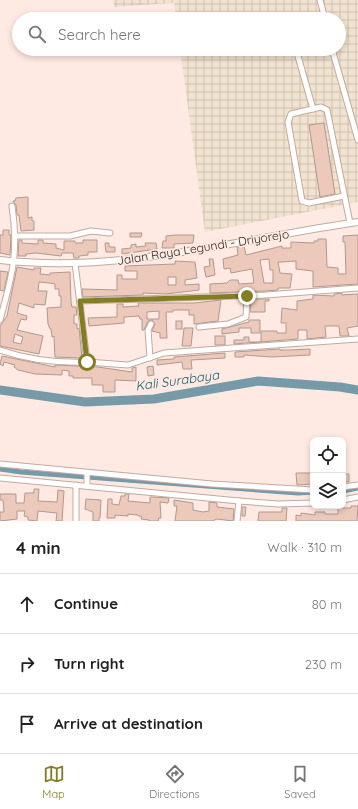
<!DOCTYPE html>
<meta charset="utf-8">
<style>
:root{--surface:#fff;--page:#f2f2f2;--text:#202124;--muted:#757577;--line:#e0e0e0;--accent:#837d24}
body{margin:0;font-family:Quicksand,sans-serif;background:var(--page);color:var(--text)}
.controls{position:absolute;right:12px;bottom:12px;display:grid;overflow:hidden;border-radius:8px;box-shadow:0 2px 6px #0003}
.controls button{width:36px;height:36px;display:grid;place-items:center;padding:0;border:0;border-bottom:1px solid var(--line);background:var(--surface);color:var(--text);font:20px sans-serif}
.stop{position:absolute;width:12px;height:12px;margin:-9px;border:3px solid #837d24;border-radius:50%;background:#fff}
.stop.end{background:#837d24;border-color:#fff;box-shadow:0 1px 4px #0008}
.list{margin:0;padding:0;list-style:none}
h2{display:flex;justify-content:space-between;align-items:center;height:52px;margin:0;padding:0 16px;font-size:17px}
h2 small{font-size:13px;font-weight:400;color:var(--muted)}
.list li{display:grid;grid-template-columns:26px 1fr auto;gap:12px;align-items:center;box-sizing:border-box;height:60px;padding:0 16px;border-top:1px solid var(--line)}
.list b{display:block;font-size:15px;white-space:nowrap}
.list em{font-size:13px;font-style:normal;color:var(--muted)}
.icon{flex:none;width:22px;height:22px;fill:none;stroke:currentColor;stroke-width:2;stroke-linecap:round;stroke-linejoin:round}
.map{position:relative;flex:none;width:358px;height:521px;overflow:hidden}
.search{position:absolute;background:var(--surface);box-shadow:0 2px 6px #0003;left:12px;right:12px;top:12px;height:44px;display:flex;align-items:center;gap:10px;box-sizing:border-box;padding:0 14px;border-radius:22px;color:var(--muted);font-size:15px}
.sheet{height:232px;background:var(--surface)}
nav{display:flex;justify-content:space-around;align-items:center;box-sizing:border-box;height:56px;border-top:1px solid var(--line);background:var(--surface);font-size:11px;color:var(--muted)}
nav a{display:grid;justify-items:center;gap:2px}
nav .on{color:var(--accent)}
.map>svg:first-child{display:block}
.industrial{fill:url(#industrial-grid)}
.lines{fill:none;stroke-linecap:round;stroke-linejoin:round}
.canal{stroke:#769aa8;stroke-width:5}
.river{stroke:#769aa8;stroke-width:9}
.building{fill:#ecc9ba;stroke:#b0998f;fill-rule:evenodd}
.minor-casing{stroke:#c2aaa0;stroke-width:7}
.major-casing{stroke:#c2aaa0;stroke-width:8}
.minor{stroke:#fff;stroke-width:5}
.major{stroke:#fff;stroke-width:6}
.route{stroke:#837d24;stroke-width:5}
.labels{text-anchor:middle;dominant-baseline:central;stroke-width:3.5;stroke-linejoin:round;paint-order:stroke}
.street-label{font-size:12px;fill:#2b221e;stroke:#feeae2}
.water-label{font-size:13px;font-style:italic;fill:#1b6075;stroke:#feeae2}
</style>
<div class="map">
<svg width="358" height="521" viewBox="0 0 358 521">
<defs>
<pattern id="industrial-grid" width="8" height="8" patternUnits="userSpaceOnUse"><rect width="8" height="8" fill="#f1e3cf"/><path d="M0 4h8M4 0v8" fill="none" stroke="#cfc2b1"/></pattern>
</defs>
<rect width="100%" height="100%" fill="#feeae2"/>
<!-- industrial -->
<polygon class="industrial" points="113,0 358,0 358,202 205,232 180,49 339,49 339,19 176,19 174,3 114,7"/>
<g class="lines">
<!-- canal -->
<g class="canal">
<polyline points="0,469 21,472 298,493 313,492"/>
<polyline points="343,491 358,488"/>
</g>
<!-- river -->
<polyline class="river" points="0,390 85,402 154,399 258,381 340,387 358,390"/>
</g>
<!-- building -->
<g class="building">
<polygon points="324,123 335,194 320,197 309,125"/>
<polygon points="28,197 28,218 32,217 32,221 34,221 34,230 21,231 19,215 17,215 16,205 13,201 15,201 16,198"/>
<polygon points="3,230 9,230 9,235 11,235 10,255 0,253 0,235 3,235"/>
<polygon points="130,233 142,233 141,237 130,237"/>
<polygon points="175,235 194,235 193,243 174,244 174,248 162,248 163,241 166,241 166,236"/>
<path d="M 358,235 L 358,284 L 313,287 L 313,271 L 296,269 L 296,261 L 282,262 L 278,262 L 280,273 L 292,274 L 290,288 L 278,288 L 278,290 L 266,291 L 210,293 L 210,284 L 227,283 L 230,280 L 238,280 L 239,284 L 254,283 L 252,269 L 231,273 L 230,268 L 224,269 L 223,259 L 238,255 L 237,247 L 244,246 L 246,255 L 282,246 L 282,248 L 291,248 L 291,242 L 314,243 L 314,241 L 318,241 L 318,239 L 326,239 L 327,267 L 338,268 L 338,274 L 346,274 L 345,242 L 343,242 L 343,236 ZM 269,259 L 270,270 L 273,270 L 273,283 L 264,283 L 260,260 Z"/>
<polygon points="19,240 22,240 22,243 38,244 38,240 43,240 43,243 56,244 56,248 64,250 64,241 75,241 75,243 83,243 83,240 97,240 97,252 88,252 88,255 79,256 79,258 74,258 73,253 62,253 61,256 36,253 26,254 26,256 18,256"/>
<polygon points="105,243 109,243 109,247 115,247 115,252 106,252"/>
<polygon points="145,243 156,243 157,249 122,254 122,249 131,248 131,245 136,244 136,247 146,246"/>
<polygon points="209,259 213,259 215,275 206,277 204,267 210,266"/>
<path d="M 175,261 L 195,262 L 197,278 L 185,280 L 185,285 L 199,284 L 199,290 L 166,294 L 143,293 L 143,295 L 83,297 L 82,289 L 117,290 L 117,275 L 122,275 L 122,279 L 137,279 L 137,271 L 125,271 L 125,266 L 175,264 ZM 168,277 L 176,277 L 176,285 L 168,285 Z"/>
<path d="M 17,267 L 34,270 L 34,268 L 41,268 L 40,274 L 50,275 L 50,273 L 70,272 L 71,302 L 72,307 L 76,307 L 77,315 L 74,315 L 74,324 L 77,324 L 77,329 L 79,328 L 82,358 L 55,357 L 54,336 L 52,337 L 51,329 L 50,329 L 48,324 L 47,308 L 61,307 L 61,296 L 59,296 L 59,289 L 55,289 L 55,284 L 49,283 L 39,282 L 38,291 L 47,291 L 45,305 L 34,304 L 34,308 L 19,303 L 17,313 L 27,316 L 26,320 L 21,319 L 17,330 L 43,336 L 39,354 L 0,346 L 0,326 L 7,316 ZM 15,334 L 23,337 L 21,344 L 13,342 Z"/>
<polygon points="0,271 8,272 4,291 0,290"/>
<polygon points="342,293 342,295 358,294 358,326 347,328 349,336 340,336 339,326 325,326 326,337 307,339 307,330 298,330 298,339 234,344 234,340 244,340 244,337 249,337 249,342 261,342 261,331 277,331 277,333 286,333 286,323 281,323 282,308 297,310 297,301 313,299 313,295 334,296 334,294"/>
<polygon points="251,299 269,299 269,301 265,301 265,312 250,312"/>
<path d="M 221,300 L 218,321 L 194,324 L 194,315 L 189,315 L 189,310 L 173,310 L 173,312 L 166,312 L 167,338 L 160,338 L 160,333 L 152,331 L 155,324 L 152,320 L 148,321 L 144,330 L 142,330 L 142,319 L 140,319 L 139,316 L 124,317 L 124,323 L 89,326 L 88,318 L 117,317 L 117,304 L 123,304 L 123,307 L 139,306 L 138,303 L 194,303 ZM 159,311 L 159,319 L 147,319 L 147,312 Z"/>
<polygon points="249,320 260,320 260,333 251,333 251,328 239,328 239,332 222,334 222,329 249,322"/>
<rect x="176" y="321" width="6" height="8"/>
<polygon points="184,328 193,328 191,346 182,346"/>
<rect x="215" y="336" width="10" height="9"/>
<polygon points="280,349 280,350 290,350 310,349 310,355 272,357 244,355 244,357 235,357 235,352"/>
<polygon points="225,353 225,358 191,360 192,369 183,369 182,362 157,365 157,360 174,359 174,357"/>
<polygon points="2,356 55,367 55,365 98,367 132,372 132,368 136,367 136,381 115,380 115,392 103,392 103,385 92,385 92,378 73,378 73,376 69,376 69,371 62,370 62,375 35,374 18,370 14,367 15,365 4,362 3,366 0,364"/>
<polygon points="153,366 154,375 148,376 147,367"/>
<polygon points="296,473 313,473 313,484 297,485"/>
<polygon points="344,474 349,474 349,482 345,482"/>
<polygon points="34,489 39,489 38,501 57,502 58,490 64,491 62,521 56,521 57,513 38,511 37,521 28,520 28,517 24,516 25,511 17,511 17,519 0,521 0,512 4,512 3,500 0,500 0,494 16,494 16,503 24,503 25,493 34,493"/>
<polygon points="125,494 129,494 128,501 150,503 150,497 153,497 169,498 168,503 160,502 161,518 159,518 158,521 149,521 149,520 141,519 142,517 137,515 128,514 128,516 115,515 115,518 107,518 108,499 112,499 112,504 119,505 121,496 125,496"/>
<polygon points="86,499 101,500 100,518 99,517 99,521 93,521 93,512 85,509"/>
<polygon points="174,500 193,503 193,510 203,512 209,511 209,502 217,503 217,507 234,509 233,521 217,519 212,521 175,521 177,506 174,506"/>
<polygon points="351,506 358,506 357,521 296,521 296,515 301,516 301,513 315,515 315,512 325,512 325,514 338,514 338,508 351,508"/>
<polygon points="242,507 246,507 245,516 242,516"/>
<polygon points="282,508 287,508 286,521 258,521 259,512 282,512"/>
</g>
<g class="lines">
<!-- minor casing -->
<g class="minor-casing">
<g id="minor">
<polyline points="320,0 325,19"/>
<polyline points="296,49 313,109"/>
<polyline points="332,49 358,140"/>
<polyline points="259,50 270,49"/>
<polyline points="344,196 309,203 302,201 288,122 291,114 321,107 327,110 350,223"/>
<polyline points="16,236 70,236 91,231 110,233"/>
<polyline points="80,301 266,295 358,288"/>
<path d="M 0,320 C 12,277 19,251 12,206"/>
<polyline points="199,327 228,324 246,317 247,296"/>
<path d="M 0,350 C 29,360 57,363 87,362 L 75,263"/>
<polyline points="150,358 148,330 151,324"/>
<polyline points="87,362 128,365 164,353 358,339"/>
<polyline points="0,464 212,484 313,490"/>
<polyline points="0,478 239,501 278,504 313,503"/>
<polyline points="76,485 76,521"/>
<polyline points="87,486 87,473"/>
<polyline points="343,487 358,485"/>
<polyline points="343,500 358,497"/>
<polyline points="237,521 239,501"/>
</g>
</g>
<!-- major casing -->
<g class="major-casing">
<path id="major" d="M 0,260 C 121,274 239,239 358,222"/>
</g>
<!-- minor -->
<use href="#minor" class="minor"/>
<!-- major -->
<use href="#major" class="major"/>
</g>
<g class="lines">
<!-- route -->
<polyline class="route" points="87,362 80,301 247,296"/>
</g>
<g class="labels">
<!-- street labels -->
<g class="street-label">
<text transform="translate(203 247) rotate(-9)">Jalan Raya Legundi - Driyorejo</text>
</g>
<!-- water labels -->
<g class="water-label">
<text transform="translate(177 380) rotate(-8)">Kali Surabaya</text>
</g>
</g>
</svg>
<div class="controls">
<button><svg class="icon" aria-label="locate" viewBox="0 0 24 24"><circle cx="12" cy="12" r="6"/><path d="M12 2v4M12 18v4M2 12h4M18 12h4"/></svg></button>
<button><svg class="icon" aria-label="layers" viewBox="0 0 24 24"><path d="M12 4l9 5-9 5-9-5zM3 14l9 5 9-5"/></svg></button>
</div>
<div class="stop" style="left:87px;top:362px"></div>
<div class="stop end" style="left:247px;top:296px"></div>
<div class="search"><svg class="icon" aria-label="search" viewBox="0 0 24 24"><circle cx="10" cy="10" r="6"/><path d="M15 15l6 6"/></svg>Search here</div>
</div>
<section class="sheet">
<h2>4 min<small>Walk · 310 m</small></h2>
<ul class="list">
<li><svg class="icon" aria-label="ahead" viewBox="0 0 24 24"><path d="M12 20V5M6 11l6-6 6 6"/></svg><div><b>Continue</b></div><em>80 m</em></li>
<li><svg class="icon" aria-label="right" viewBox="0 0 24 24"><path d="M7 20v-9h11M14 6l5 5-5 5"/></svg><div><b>Turn right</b></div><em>230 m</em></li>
<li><svg class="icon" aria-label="arrive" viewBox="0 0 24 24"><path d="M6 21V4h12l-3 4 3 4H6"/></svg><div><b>Arrive at destination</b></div></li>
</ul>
</section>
<nav>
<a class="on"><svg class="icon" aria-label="map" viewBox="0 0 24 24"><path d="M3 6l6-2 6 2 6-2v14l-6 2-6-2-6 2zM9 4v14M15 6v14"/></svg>Map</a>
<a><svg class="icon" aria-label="directions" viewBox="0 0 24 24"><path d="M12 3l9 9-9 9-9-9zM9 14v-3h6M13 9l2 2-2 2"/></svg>Directions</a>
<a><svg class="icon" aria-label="saved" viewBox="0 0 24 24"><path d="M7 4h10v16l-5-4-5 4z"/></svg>Saved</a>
</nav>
